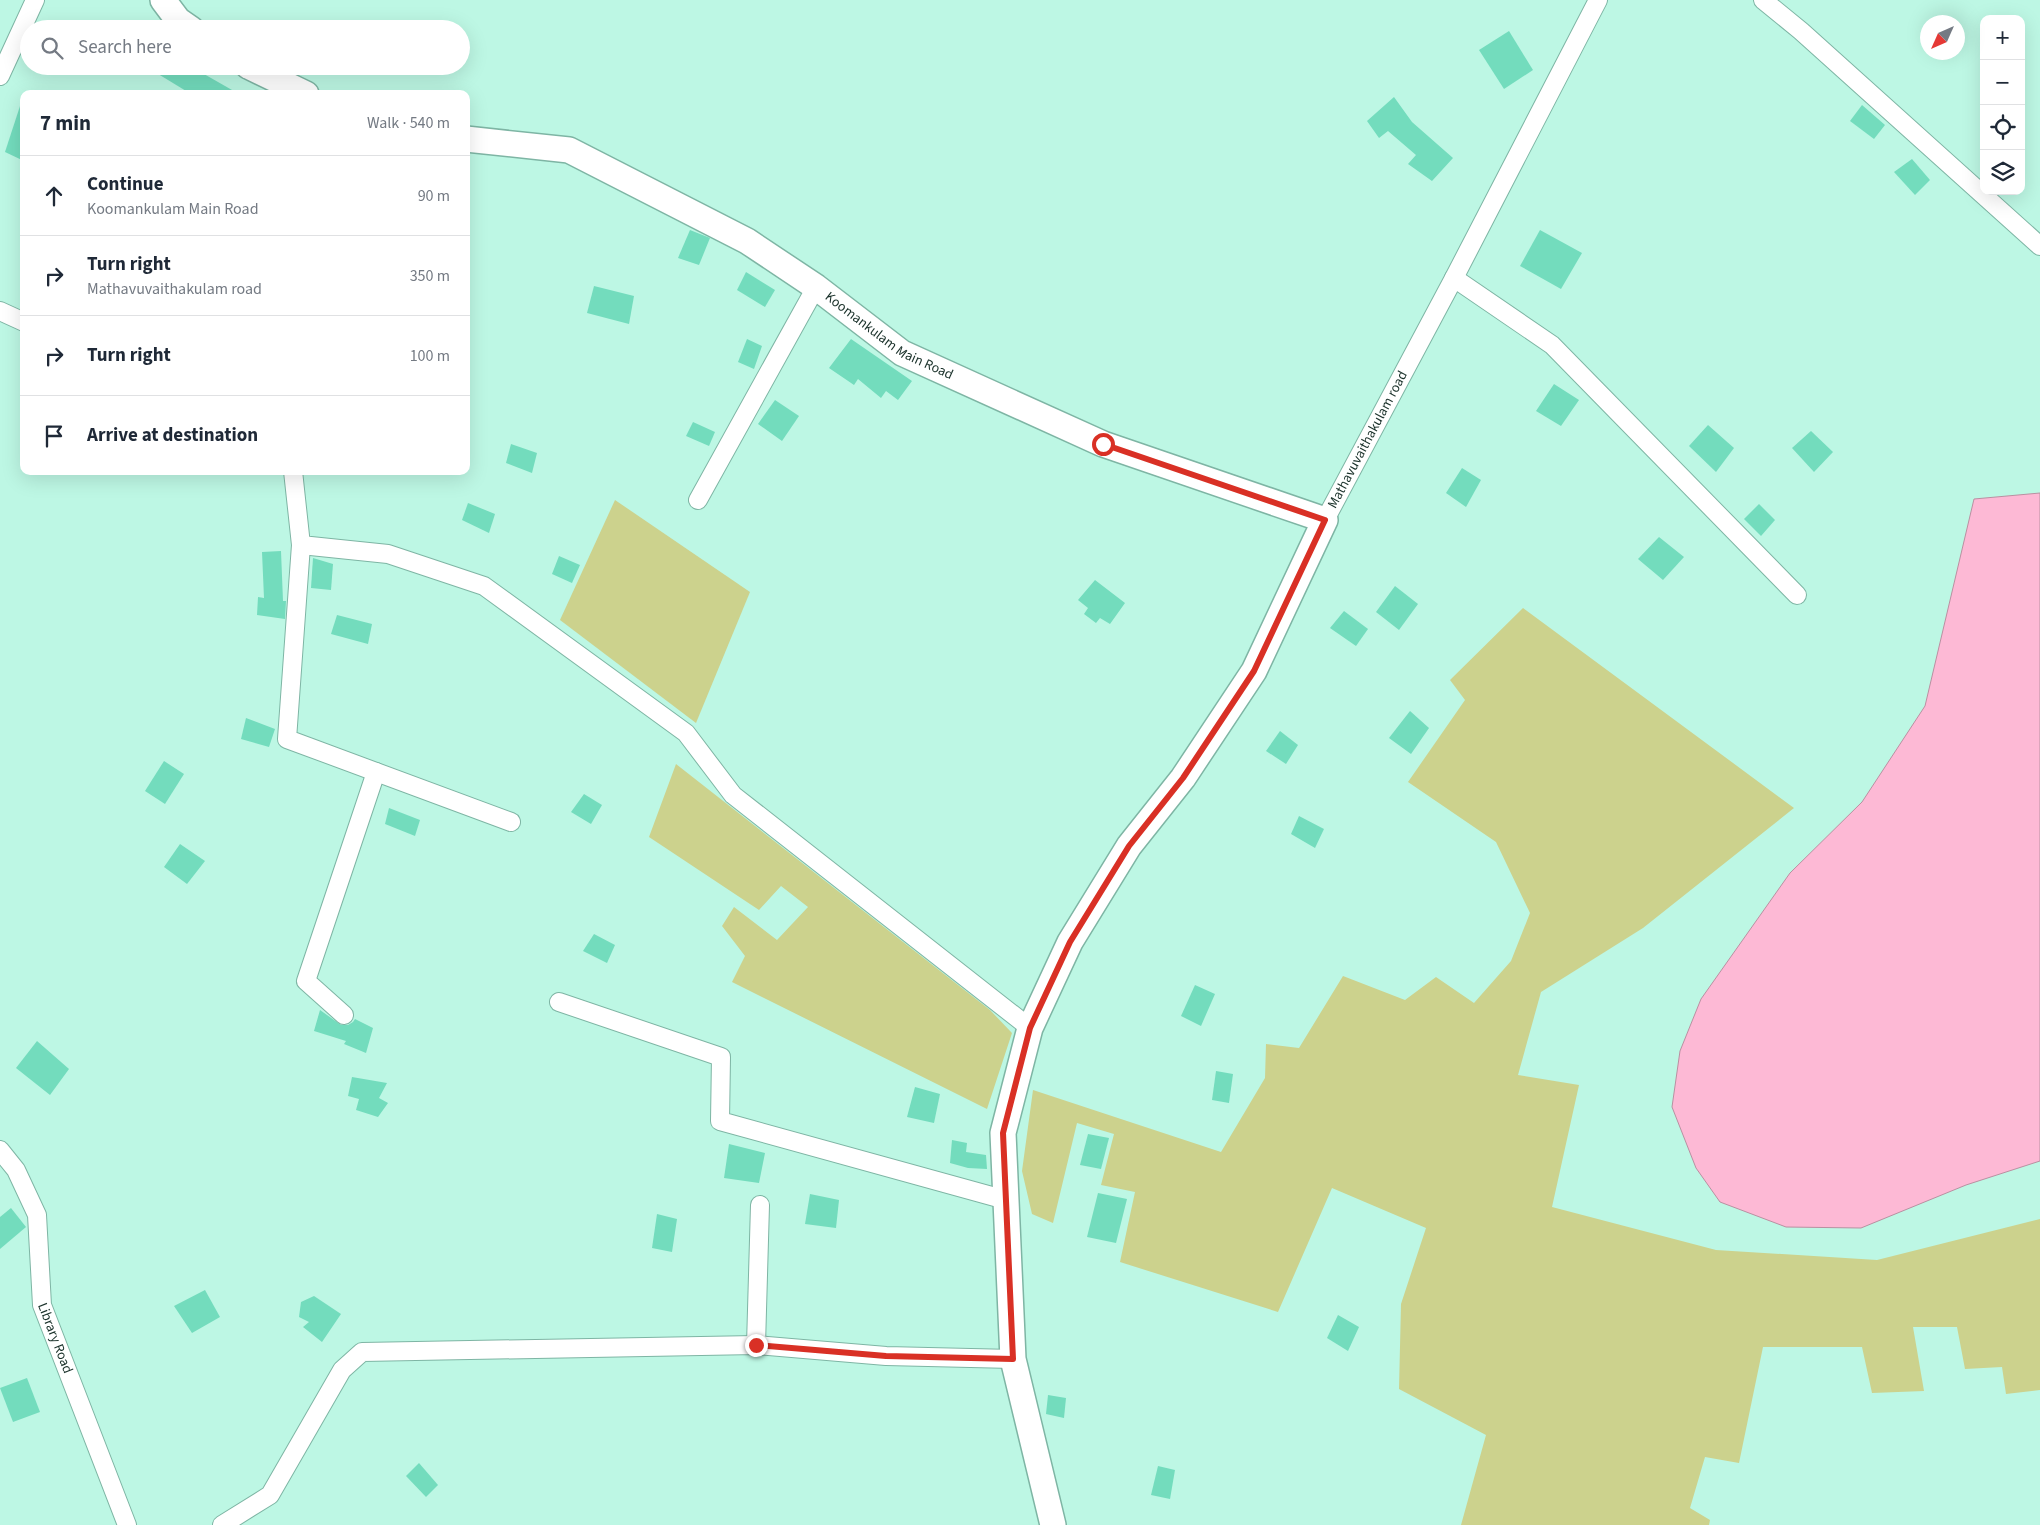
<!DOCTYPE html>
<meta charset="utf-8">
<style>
:root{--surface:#fff;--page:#f2f2f3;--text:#1f2937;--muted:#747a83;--line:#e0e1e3}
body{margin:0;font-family:"Source Sans 3",sans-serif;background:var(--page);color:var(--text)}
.controls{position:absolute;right:15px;top:15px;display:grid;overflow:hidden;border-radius:10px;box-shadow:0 5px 20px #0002}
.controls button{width:45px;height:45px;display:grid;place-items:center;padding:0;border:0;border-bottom:1px solid var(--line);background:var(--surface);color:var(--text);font:25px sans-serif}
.compass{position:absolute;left:1920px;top:15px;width:45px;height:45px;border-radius:50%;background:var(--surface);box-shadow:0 5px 20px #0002;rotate:225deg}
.stop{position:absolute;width:15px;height:15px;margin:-11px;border:4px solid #d93025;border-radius:50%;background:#fff}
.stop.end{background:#d93025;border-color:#fff;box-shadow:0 1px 5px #0008}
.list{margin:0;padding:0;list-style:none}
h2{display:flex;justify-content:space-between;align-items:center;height:65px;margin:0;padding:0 20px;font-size:21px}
h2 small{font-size:16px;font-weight:400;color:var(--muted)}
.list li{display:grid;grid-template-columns:32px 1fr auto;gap:15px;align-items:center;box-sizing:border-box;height:80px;padding:0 20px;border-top:1px solid var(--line)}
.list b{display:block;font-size:19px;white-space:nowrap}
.list p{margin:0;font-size:16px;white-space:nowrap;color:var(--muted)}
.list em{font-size:16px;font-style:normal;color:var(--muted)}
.icon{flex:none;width:28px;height:28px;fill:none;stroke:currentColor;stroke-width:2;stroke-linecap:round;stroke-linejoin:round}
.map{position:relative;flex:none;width:2040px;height:1525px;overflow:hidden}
.search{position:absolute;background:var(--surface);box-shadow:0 5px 20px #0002;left:20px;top:20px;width:450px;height:55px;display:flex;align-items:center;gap:12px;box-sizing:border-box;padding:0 18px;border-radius:28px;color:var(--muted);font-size:19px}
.panel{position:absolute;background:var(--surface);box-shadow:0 5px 20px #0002;left:20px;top:90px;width:450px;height:385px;border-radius:10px}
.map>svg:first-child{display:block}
.green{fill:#ccd28d}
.water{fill:#fdb9d5;stroke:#b990a1}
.building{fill:#73dcbd}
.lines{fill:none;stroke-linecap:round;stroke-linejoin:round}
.street-casing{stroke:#7eb5a4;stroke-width:20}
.secondary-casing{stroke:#7eb5a4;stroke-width:28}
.street{stroke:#fff;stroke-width:18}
.secondary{stroke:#fff;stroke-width:25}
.route{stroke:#d93025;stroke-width:6}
.labels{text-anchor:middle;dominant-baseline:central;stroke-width:4;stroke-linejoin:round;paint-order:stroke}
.street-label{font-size:14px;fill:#193029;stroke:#ddfff3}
</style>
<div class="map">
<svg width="2040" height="1525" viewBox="0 0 2040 1525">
<rect width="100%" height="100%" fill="#bdf7e4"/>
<!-- green -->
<g class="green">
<polygon points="615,500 750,592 696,723 560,620"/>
<polygon points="1523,608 1794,808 1643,928 1541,992 1518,1075 1579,1085 1552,1207 1716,1250 1877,1260 2040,1219 2040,1390 2006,1394 2002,1367 1965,1369 1957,1327 1913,1327 1924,1391 1872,1393 1862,1347 1763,1347 1739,1463 1705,1457 1690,1508 1710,1520 1709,1525 1461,1525 1486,1435 1399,1389 1401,1304 1426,1228 1332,1188 1278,1312 1120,1262 1135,1192 1101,1185 1114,1134 1077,1123 1053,1223 1032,1214 1022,1171 1033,1090 1221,1152 1265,1078 1266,1044 1299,1048 1343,976 1405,1000 1436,977 1474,1003 1511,961 1530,913 1496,842 1408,782 1465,700 1450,680"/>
<polygon points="676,764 990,1010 1012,1033 987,1109 732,982 745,956 722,926 734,907 777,940 808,907 781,886 759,910 649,837"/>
</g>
<!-- water -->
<polygon class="water" points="2040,493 2040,1161 1966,1185 1861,1228 1786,1227 1720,1202 1696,1168 1672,1107 1680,1051 1701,999 1790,873 1862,802 1925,706 1974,499"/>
<!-- building -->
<g class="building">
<polygon points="1509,31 1533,70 1504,89 1479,50"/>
<polygon points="145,66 190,66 239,94 191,94"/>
<polygon points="1394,97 1412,122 1453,158 1432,181 1408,164 1416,155 1388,131 1379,138 1367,121"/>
<polygon points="21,103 24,103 24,161 5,152"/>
<polygon points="1862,105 1885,125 1874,139 1850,121"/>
<polygon points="1912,159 1930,180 1915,195 1894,172"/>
<polygon points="690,230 710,238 699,265 678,258"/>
<polygon points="1540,230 1582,253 1561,289 1520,266"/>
<polygon points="746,272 775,290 765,307 737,290"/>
<polygon points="594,286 634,296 629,324 587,313"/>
<polygon points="747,339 762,346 754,369 738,362"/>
<polygon points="851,339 912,381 898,400 886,391 881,398 858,379 854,385 829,368"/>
<polygon points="1554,384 1579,400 1561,426 1536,411"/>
<polygon points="775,400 799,416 782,441 758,424"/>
<polygon points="693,422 715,432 709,446 686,436"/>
<polygon points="1708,425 1734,448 1716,472 1689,446"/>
<polygon points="1811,431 1833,452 1814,472 1792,448"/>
<polygon points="511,444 537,453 532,473 506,463"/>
<polygon points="1462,468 1481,480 1466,507 1446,493"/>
<polygon points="468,503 495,514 489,533 462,520"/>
<polygon points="1759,504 1775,520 1761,536 1744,519"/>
<polygon points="1659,537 1684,557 1663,580 1638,559"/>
<polygon points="281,551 283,601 286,601 285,619 257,615 258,597 264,598 262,552"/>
<polygon points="559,556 580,565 572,583 552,574"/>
<polygon points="313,558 333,564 331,590 311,588"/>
<polygon points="1095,580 1125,603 1110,624 1100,618 1096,623 1084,614 1088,608 1078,600"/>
<polygon points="1395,586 1418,604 1399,630 1376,612"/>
<polygon points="1344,611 1368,629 1356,646 1330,628"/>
<polygon points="337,615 372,624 368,644 331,634"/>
<polygon points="1410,711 1429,728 1411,754 1389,738"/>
<polygon points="246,718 275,729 269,747 241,739"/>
<polygon points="1280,731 1298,745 1286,764 1266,751"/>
<polygon points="164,761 184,774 165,804 145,791"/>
<polygon points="584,794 602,805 591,824 571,812"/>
<polygon points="389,808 420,820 415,836 385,824"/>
<polygon points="1299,816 1324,829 1315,848 1291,834"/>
<polygon points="180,844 205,861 187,884 164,867"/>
<polygon points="594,934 615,945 607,963 583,951"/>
<polygon points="1195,985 1215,994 1201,1026 1181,1016"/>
<polygon points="320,1010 341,1025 348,1025 353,1022 355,1019 373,1028 366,1053 344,1044 346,1041 314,1031"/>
<polygon points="37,1041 69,1069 50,1095 16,1068"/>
<polygon points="1216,1071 1233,1074 1229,1103 1212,1100"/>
<polygon points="352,1077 387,1083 379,1098 388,1103 378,1117 356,1110 359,1099 348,1096"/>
<polygon points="915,1087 940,1094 934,1123 907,1117"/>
<polygon points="1088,1134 1109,1138 1101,1169 1080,1165"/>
<polygon points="952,1140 967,1143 966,1152 986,1155 987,1169 968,1168 950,1163"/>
<polygon points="729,1144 765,1153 759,1183 724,1178"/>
<polygon points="1098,1193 1127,1199 1116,1243 1087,1237"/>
<polygon points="810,1194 839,1200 836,1228 805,1224"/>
<polygon points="11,1208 26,1227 0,1249 0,1217"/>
<polygon points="657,1214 677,1219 672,1252 652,1248"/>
<polygon points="205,1290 220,1317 192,1333 174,1306"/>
<polygon points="314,1296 341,1314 322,1342 303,1327 309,1322 299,1317 301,1302"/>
<polygon points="1338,1315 1359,1327 1348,1351 1327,1338"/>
<polygon points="27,1378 40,1412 13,1422 0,1388"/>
<polygon points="1048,1395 1066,1398 1064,1418 1046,1414"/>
<polygon points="419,1463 438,1485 426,1497 406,1476"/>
<polygon points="1158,1466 1175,1470 1170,1499 1151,1495"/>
</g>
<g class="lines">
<!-- street casing -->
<g class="street-casing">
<g id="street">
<polyline points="1763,0 1801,31 2040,246"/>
<polyline points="0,76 35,0"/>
<polyline points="1454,278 1552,345 1797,595"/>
<polyline points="0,311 24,322"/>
<polyline points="293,471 301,545 388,554 484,586 686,733 733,795 1030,1028"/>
<polyline points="698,500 816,287"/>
<path id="s1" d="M 1325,520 L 1454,278 L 1598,0"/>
<polyline points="301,545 287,739 511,822"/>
<polyline points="559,1002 721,1057 720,1121 1006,1200"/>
<polyline points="344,1015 306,981 376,772"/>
<path id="s2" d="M 0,1150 L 16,1170 L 37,1215 L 42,1305 L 127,1525"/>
<polyline points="756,1345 760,1205"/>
<polyline points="222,1525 270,1495 342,1370 362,1352 756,1345 886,1356 1013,1359"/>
</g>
</g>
<!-- secondary casing -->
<g class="secondary-casing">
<g id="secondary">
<polyline points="163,0 178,20 191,29"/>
<polyline points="248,66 306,94"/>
<path id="s3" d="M 466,139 L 569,150 L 747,241 L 816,287 L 902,353 L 1103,444 L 1325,520 L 1254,671 L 1183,778 L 1129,846 L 1070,942 L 1030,1028 L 1003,1133 L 1013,1359 L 1053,1525"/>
</g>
</g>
<!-- street -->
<use href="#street" class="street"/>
<!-- secondary -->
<use href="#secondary" class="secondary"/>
</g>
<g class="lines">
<!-- route -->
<polyline class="route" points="756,1345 886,1356 1013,1359 1003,1133 1030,1028 1070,942 1129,846 1183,778 1254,671 1325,520 1103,444"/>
</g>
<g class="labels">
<!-- street labels -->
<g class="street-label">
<text stroke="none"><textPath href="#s3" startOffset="475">Koomankulam Main Road</textPath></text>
<text stroke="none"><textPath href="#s1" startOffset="91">Mathavuvaithakulam road</textPath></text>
<text stroke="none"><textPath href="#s2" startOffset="201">Library Road</textPath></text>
</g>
</g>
</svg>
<div class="controls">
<button>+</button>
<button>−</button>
<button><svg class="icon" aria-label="locate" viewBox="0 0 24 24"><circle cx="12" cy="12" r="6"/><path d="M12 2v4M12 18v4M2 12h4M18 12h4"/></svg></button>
<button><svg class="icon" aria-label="layers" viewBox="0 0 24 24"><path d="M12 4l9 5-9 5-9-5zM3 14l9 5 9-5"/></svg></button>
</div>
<svg class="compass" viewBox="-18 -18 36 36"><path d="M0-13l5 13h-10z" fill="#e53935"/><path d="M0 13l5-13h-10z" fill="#747a83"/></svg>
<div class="stop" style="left:1103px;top:444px"></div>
<div class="stop end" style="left:756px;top:1345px"></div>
<div class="search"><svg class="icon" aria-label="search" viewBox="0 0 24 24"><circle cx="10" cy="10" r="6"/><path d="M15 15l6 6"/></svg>Search here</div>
<section class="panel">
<h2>7 min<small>Walk · 540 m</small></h2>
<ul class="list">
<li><svg class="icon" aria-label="ahead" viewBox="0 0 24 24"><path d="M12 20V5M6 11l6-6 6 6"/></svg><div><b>Continue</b><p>Koomankulam Main Road</p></div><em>90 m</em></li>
<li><svg class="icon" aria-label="right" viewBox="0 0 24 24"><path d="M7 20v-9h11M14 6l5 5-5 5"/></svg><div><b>Turn right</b><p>Mathavuvaithakulam road</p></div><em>350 m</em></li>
<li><svg class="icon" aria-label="right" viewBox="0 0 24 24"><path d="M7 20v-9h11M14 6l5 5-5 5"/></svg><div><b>Turn right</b></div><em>100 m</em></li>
<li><svg class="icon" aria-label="arrive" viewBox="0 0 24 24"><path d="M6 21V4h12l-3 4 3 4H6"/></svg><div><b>Arrive at destination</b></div></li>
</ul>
</section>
</div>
